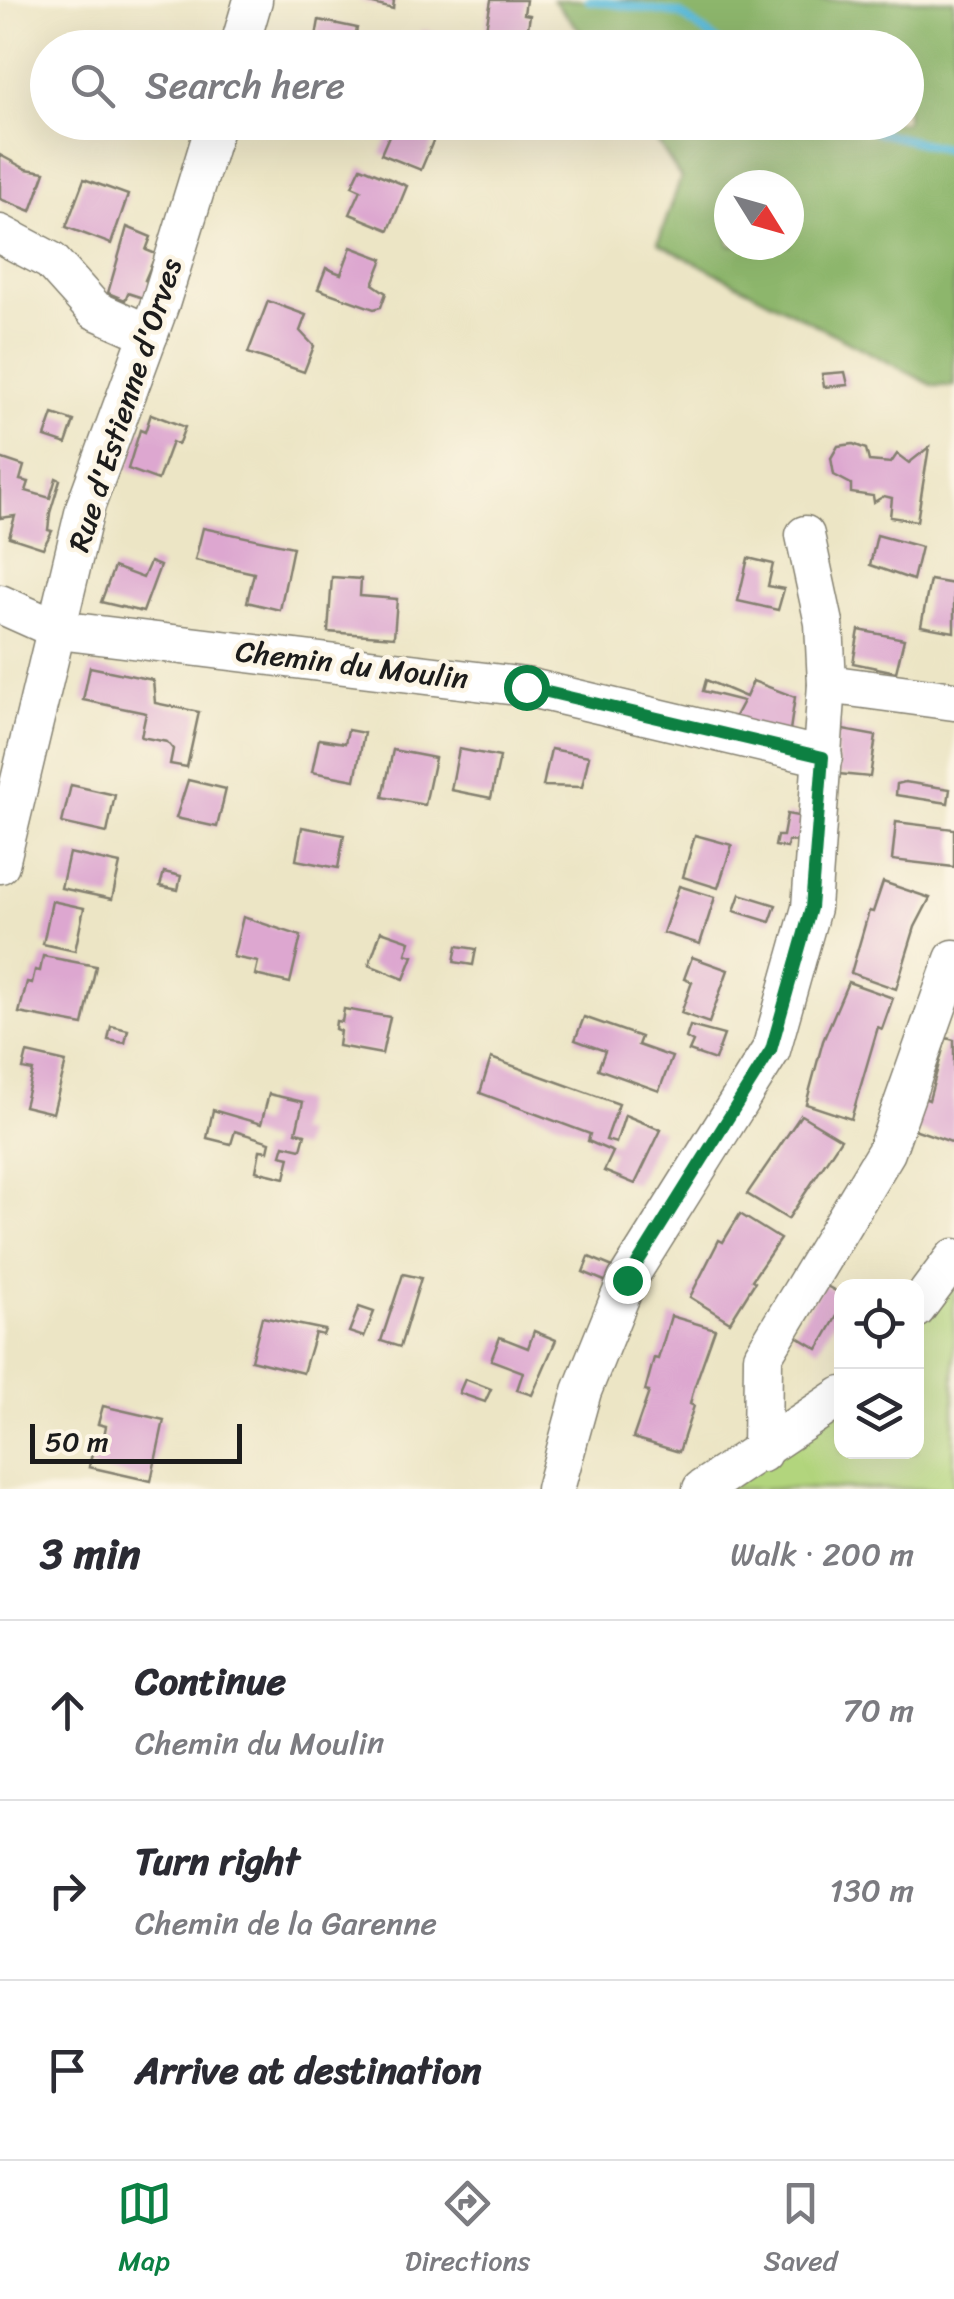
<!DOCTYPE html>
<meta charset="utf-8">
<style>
:root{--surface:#fff;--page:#f7f7f7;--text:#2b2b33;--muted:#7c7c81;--line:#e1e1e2;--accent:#0b8043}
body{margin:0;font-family:Sriracha,sans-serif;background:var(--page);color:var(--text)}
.controls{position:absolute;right:30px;bottom:30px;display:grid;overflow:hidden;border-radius:20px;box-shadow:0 10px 40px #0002}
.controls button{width:90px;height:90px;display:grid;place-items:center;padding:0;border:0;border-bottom:2px solid var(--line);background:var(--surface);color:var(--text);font:50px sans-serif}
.compass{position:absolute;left:714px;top:170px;width:90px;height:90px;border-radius:50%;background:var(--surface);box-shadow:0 10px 40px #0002;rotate:127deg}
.scale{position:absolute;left:30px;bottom:25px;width:212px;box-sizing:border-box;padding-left:10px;border:5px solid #1c1c1c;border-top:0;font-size:28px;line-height:35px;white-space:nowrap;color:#1c1c1c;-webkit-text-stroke:8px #fcf5e5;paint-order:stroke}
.stop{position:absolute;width:30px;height:30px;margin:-22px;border:8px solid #0b8043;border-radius:50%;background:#fff}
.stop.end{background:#0b8043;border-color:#fff;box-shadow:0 2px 10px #0008}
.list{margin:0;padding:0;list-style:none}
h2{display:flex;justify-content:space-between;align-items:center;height:130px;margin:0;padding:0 40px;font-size:42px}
h2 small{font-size:32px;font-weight:400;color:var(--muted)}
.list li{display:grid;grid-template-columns:65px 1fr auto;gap:30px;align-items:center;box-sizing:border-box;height:180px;padding:0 40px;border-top:2px solid var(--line)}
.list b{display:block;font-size:38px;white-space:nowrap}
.list p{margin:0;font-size:32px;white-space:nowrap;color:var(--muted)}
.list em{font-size:32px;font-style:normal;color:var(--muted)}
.icon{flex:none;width:55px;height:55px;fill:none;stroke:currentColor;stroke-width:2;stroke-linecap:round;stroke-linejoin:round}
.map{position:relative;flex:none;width:954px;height:1489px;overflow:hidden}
.search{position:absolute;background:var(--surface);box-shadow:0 10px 40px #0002;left:30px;right:30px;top:30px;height:110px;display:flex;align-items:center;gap:25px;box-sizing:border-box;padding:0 35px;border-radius:55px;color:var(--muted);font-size:38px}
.sheet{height:670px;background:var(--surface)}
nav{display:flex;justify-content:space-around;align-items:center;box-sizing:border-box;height:140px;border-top:2px solid var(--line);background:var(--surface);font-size:28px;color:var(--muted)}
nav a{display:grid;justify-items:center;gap:5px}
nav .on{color:var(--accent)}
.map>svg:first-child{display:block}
.green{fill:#b2d57d;stroke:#67784c;stroke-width:2.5}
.forest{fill:#8db66c;stroke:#546944;stroke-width:2.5;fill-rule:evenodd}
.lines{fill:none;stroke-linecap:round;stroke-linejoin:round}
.stream{stroke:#5dbcdb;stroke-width:9}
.building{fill:#dda7d0}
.minor-casing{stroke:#848070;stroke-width:41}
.minor{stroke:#fff;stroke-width:38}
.route{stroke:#0b8043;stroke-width:12}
.labels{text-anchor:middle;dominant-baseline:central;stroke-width:9;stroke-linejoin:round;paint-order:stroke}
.street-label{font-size:30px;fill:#1c1c1c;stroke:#fcf5e5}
</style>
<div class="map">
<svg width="954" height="1489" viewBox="0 0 954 1489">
<rect width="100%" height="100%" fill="#fcf5e5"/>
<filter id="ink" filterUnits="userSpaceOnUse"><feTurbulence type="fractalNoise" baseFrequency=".01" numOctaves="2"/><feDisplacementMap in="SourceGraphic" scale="20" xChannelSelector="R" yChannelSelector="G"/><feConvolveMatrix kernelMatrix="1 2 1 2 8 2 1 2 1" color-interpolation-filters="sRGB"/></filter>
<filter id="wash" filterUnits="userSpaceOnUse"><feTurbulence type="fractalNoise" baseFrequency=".0048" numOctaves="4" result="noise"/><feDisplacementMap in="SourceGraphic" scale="40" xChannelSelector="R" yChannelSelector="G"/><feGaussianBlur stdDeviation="2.25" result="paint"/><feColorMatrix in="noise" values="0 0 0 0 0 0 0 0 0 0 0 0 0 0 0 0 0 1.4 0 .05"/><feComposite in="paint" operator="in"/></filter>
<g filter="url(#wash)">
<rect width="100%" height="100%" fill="#ece5c5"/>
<!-- green -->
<polygon class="green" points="954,1258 954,1489 702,1489 841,1396 842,1452 916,1452 917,1309"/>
<!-- forest -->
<path class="forest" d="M 553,0 L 954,0 L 954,386 L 934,386 L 658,243 L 681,178 L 645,123 L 906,122 L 906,48 L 595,47 ZM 729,185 L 789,185 L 789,245 L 729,245 Z"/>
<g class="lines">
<!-- stream -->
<g class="stream">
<polyline points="589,0 680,14 726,48"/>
<polyline points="863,122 877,132 954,151"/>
</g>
</g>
<g id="blocks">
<!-- building -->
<g class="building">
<polygon points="357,0 394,0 393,9"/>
<polygon points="491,0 526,0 524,14 530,15 525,48 483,46"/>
<polygon points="319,20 357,28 353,48 314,48"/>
<polygon points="421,30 441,33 439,45 419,41"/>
<polygon points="88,39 123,40 122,48 88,48"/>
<polygon points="404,122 441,122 421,170 381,154 391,131 399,134"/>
<polygon points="0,155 26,169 45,172 31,211 0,199"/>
<polygon points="361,167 407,186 389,230 350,214 361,190 352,186"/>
<polygon points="84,179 128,195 111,244 66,227"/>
<polygon points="127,227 151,237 146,250 156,254 145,280 152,283 146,299 128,293 125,300 108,293"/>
<polygon points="351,247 383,259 373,284 386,293 381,307 374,309 318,289 326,268 341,274"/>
<polygon points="268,301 306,315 300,331 314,346 304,372 248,353"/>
<polygon points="845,372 848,385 824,387 822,374"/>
<polygon points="53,414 74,421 66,444 45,437"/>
<polygon points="151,414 185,427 178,445 172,442 158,480 128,469 140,430 145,432"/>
<polygon points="853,444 866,449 869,461 891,463 897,454 909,463 929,447 917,521 890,517 892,498 884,496 874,502 873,496 851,493 851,484 834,475 831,458 838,446"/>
<polygon points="0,458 24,466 20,480 29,482 26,491 50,498 56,478 60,480 50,513 48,530 52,531 43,548 9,537 15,516 0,518"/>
<polygon points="203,528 293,547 280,610 247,602 254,573 195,560"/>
<polygon points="877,535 921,547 913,580 870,565"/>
<polygon points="748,558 773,564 768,586 784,589 778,610 738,601"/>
<polygon points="150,562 160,566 143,612 101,602 114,567 143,578"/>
<polygon points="332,577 361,579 360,596 397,599 394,637 328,632"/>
<polygon points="930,580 954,584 954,632 921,626"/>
<polygon points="859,630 904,639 896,672 853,663"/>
<polygon points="90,667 153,680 155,703 199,712 187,767 170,764 173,749 167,742 141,737 146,713 83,700"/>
<polygon points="706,680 746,697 753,681 795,697 789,737 732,722 743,701 703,691"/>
<polygon points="834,724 843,726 843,730 876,736 870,777 839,774"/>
<polygon points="348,730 364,733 355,780 312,772 319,739 345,743"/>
<polygon points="459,749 500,757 491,798 451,790"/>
<polygon points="551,749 589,756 582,787 543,786"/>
<polygon points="393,750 435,758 425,805 383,797"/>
<polygon points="188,780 226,789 217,827 176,818"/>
<polygon points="905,782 950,789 948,803 896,795 897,784"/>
<polygon points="71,785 115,795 107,833 62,823"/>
<polygon points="787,814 803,817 799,842 788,841 787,848 775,846 777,836 783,836"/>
<polygon points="896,822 954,829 954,867 892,860"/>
<polygon points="302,827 344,835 338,868 296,860"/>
<polygon points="695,835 732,845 718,888 683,877"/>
<polygon points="69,853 120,864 112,899 61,888"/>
<polygon points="164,872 181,876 178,890 160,886"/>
<polygon points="883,882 930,898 915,927 896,989 851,973 869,911 873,912"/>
<polygon points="679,886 715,897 700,944 663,933"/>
<polygon points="740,894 776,905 770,922 734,911"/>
<polygon points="52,901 84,908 75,951 43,944"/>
<polygon points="243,917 301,936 290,983 255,975 258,962 233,957"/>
<polygon points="381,931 410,941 406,954 413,956 404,979 369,965"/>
<polygon points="457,946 476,949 473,965 454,962"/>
<polygon points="43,956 96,966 83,1025 19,1013 27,982 32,983 35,970 40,971"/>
<polygon points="692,957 728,970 709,1023 681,1013 692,982 684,979"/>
<polygon points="848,982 893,998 882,1029 878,1027 851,1119 806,1104 823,1041"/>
<polygon points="344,1009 390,1017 382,1054 338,1046 340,1031 335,1029 336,1021 342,1022"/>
<polygon points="584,1017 641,1037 638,1045 672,1057 659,1091 598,1069 605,1051 575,1040"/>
<polygon points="111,1026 128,1030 125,1043 108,1040"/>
<polygon points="690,1026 724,1035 715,1060 689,1051 693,1042 686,1038"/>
<polygon points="946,1038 954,1040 954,1143 911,1128 921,1097 929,1100"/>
<polygon points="27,1053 66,1062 53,1113 24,1106 33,1071 23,1069"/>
<polygon points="491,1058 619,1104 606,1140 616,1143 625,1115 661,1130 635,1184 604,1171 613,1152 588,1141 590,1134 480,1093"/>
<polygon points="269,1094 303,1102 296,1132 305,1134 301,1149 284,1145 281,1155 290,1157 285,1178 256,1171 260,1150 268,1151 270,1142 235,1131 231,1144 207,1138 213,1110 261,1124"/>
<polygon points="801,1115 841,1139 788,1219 747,1194"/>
<polygon points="740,1214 780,1239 752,1280 755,1282 730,1322 690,1297 719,1240 723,1242"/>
<polygon points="589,1257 613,1267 607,1282 583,1272"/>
<polygon points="403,1274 421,1278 400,1347 381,1341"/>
<polygon points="823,1284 841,1294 841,1309 818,1349 793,1334"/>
<polygon points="359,1307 374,1312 364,1337 349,1332"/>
<polygon points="671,1316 715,1329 694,1388 690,1404 694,1406 679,1452 633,1438 649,1392 645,1391 654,1358 658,1359"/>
<polygon points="262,1317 325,1330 323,1335 315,1333 303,1373 251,1360"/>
<polygon points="534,1331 556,1340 532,1395 517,1390 523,1372 491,1360 500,1337 528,1348"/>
<polygon points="465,1379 491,1389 485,1402 459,1393"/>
<polygon points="103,1406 164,1420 151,1481 89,1467 93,1449 101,1451 106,1426 98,1424"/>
</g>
</g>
</g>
<g filter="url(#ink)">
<use href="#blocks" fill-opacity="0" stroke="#848070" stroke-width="2.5"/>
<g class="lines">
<!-- minor casing -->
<g class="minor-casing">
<g id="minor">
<polyline points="239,48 253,0"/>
<polyline points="0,234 51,261 95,310 149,334"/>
<polyline points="0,604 58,630 526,687 823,757"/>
<polyline points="827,684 954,701"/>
<polyline points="0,864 86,505 161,301 216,122"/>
<polyline points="916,1309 954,1258"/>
<polyline points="762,1453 763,1356 886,1152 954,959"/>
<polyline points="555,1489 582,1391 627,1280 771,1050 811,908 827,684 824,623 805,535"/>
<polyline points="702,1489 842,1396"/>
</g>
</g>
<!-- minor -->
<use href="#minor" class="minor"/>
</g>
</g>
<g class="lines" filter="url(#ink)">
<!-- route -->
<polyline class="route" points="526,687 823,757 811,908 771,1050 627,1280"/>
</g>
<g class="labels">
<!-- street labels -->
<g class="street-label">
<text transform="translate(125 405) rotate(-72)">Rue d'Estienne d'Orves</text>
<text transform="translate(352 665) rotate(7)">Chemin du Moulin</text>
</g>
</g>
</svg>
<div class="controls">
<button><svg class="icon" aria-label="locate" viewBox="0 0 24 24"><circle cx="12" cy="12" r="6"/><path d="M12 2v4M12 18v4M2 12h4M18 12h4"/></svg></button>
<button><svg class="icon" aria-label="layers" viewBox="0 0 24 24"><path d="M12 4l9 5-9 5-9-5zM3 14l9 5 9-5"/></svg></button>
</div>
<svg class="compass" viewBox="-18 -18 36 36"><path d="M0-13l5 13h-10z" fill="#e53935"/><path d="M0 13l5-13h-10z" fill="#7c7c81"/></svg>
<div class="scale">50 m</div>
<div class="stop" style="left:526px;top:687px"></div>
<div class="stop end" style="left:627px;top:1280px"></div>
<div class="search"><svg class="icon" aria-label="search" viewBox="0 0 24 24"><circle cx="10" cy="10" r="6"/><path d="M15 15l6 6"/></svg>Search here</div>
</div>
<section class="sheet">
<h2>3 min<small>Walk · 200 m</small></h2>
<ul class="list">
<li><svg class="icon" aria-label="ahead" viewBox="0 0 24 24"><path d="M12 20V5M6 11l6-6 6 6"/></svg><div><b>Continue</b><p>Chemin du Moulin</p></div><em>70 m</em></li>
<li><svg class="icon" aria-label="right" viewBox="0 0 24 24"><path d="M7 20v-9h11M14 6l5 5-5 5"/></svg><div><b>Turn right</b><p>Chemin de la Garenne</p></div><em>130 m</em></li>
<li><svg class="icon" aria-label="arrive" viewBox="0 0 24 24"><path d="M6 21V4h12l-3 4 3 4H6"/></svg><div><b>Arrive at destination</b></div></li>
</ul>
</section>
<nav>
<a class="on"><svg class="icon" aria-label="map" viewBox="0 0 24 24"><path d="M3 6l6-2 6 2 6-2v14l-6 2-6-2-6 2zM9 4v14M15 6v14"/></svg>Map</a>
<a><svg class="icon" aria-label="directions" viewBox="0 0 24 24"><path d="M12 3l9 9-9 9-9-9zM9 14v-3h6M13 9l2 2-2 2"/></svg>Directions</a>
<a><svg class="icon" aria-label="saved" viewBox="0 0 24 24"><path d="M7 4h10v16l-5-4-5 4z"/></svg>Saved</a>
</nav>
